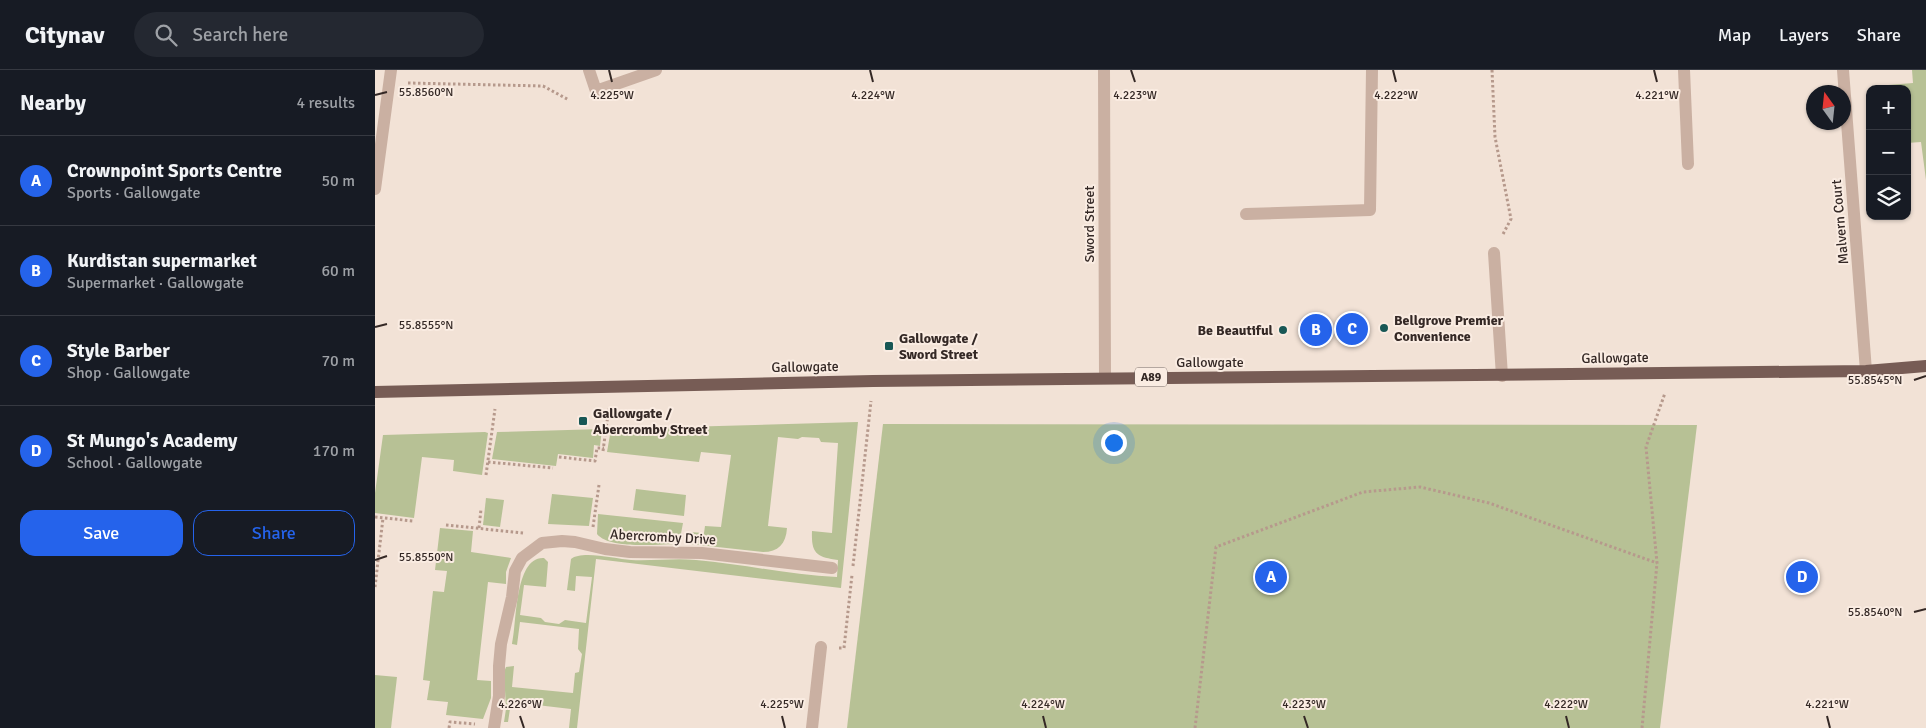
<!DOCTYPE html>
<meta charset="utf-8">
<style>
:root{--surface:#171b24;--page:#242831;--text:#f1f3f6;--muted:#9ea1a6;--line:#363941;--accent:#2563eb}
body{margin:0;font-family:Signika,sans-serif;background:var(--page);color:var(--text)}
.controls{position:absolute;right:15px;top:15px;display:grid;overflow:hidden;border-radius:10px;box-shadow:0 1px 4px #0004}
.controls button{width:45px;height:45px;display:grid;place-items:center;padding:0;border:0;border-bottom:1px solid var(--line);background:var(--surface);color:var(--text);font:25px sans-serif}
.compass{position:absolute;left:1431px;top:15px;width:45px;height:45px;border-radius:50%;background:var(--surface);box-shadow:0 1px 4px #0004;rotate:345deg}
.you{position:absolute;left:738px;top:372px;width:18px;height:18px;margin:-12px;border:4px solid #fff;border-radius:50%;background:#1a73e8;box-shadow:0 0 0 8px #1a73e833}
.badge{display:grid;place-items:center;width:32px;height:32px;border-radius:50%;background:var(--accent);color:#fff;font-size:16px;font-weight:700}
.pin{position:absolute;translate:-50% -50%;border:2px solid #fff;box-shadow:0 1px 5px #0006}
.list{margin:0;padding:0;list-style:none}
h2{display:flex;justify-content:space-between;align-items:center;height:65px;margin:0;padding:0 20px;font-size:21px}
h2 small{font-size:16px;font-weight:400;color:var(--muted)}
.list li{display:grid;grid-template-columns:32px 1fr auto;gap:15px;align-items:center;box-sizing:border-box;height:90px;padding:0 20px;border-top:1px solid var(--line)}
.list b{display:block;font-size:19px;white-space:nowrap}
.list p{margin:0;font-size:16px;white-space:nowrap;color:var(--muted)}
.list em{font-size:16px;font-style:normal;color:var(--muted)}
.actions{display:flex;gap:10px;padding:15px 20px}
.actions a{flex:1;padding:11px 0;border:1px solid var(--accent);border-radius:15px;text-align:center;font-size:18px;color:var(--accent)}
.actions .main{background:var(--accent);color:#fff}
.icon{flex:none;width:28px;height:28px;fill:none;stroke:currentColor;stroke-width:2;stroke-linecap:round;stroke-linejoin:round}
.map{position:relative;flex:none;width:1551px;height:658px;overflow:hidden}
header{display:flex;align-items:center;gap:30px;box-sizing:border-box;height:70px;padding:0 25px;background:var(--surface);border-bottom:1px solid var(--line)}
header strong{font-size:24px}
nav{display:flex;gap:28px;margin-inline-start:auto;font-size:18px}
.search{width:350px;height:45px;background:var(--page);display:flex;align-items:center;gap:12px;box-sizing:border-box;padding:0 18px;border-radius:28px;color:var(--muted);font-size:19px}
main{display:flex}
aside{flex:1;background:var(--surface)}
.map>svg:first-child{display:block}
.green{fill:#b7c195}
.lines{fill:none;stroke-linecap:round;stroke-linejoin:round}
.path{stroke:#b6998c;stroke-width:3;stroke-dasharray:2.5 2.5;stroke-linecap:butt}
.minor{stroke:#cab0a2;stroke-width:12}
.major{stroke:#775c55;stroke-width:12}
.ticks{fill:none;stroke:#342825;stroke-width:2}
.poi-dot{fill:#185755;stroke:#faece2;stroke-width:2}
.labels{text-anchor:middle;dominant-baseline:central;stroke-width:4;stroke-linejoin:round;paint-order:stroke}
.shield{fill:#faece2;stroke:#6f635e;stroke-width:1}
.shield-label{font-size:12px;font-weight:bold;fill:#342825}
.street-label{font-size:14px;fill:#342825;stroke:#faece2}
.poi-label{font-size:14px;font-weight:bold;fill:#342825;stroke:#faece2;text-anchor:start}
.ticks-label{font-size:12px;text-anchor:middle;fill:#342825;stroke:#faece2;stroke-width:4;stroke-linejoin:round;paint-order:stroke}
</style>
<header>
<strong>Citynav</strong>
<div class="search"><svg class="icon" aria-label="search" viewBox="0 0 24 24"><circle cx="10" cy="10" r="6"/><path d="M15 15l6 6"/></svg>Search here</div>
<nav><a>Map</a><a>Layers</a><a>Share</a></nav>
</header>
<main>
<aside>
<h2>Nearby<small>4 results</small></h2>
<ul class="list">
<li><span class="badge">A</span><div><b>Crownpoint Sports Centre</b><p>Sports · Gallowgate</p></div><em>50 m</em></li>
<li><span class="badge">B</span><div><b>Kurdistan supermarket</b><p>Supermarket · Gallowgate</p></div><em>60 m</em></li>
<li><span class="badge">C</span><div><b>Style Barber</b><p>Shop · Gallowgate</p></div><em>70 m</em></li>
<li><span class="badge">D</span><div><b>St Mungo's Academy</b><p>School · Gallowgate</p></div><em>170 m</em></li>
</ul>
<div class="actions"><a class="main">Save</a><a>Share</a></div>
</aside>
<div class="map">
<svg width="1551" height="658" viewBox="0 0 1551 658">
<rect width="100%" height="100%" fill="#f2e2d6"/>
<!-- green -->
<g class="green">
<polygon points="1537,0 1551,0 1551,110 1546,72 1532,73 1532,19 1514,19 1513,15 1538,13"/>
<path d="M 483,352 L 466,518 L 221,489 L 202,658 L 194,658 L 196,639 L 136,632 L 133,652 L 129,652 L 131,639 L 129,602 L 131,597 L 139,596 L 137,617 L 198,623 L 200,603 L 204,602 L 207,584 L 203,579 L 204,559 L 145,552 L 142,575 L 137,574 C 142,555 139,486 169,488 L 173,492 L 171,517 L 149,515 L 145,545 L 166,548 L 170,552 L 184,554 L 190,550 L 211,553 L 217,507 L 201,506 L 200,521 L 192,520 L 196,489 C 207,480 241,489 256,490 C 278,491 300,488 321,490 C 368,494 415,505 462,507 L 463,490 C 442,487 436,484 437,461 L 457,463 L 463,373 L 446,372 L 444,368 L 427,367 L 423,369 L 403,367 L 393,456 L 412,458 C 411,474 403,482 388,482 L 315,474 L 314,462 L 329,463 L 330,456 L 346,457 L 356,385 L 326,382 L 324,392 L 232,382 L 236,359 Z"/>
<polygon points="508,354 1322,355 1285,658 472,658"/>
<polygon points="227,359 225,376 219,375 218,388 183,384 181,396 117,389 122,362"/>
<polygon points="110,362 113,363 107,405 78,401 79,390 47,387 39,448 0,443 0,423 8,365"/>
<polygon points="261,419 311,425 309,446 258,440"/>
<polygon points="177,424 218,428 214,456 173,454"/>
<polygon points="111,428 129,430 125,457 108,455"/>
<path d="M 223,444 L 308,453 L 304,474 C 285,474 235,480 222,464 Z"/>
<polygon points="65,458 98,461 96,482 136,488 131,502 131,514 113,512 102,610 116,611 116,628 108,649 71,645 73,632 52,630 55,611 48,610 58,521 69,522 72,501 60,500"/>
<polygon points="0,605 22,607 16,658 0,658"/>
</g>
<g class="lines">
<!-- path -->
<g class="path">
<polyline points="1117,0 1120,67 1136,149 1127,166"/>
<polyline points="33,13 168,16 194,30"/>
<polyline points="228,381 234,337"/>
<polyline points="184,387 220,391 222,378 229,378"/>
<polyline points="113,392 178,398"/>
<polyline points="111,405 120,339"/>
<polyline points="0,447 38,451"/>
<polyline points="71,455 148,463"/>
<polyline points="218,457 224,415"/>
<polyline points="104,458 106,439"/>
<polyline points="478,496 496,331"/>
<polyline points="0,517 8,448"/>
<polyline points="464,578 469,578 477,505"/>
<polyline points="74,658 75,652 100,654"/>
<polyline points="820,658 841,477 988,422 1045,417 1114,433 1282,493"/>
<polyline points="1267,658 1282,493 1271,377 1290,323"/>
</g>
<!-- minor -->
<g class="minor">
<polyline points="214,0 221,21 281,0"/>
<polyline points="729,0 730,308"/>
<polyline points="1309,0 1313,94"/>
<polyline points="1468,0 1491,301"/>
<polyline points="0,119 16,0"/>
<polyline points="871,144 995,140 997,0"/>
<polyline points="1119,183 1127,306"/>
<polyline points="119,658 124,626 124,596 126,574 137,527 140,501 147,488 167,473 187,471 200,472 230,479 255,482 327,483 457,498"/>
<polyline points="437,658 446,577"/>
</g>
<!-- major -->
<polyline class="major" points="0,322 498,311 1491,301 1551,296"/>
</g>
<!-- ticks -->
<path class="ticks" d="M 234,0 L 237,12M 495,0 L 498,12M 756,0 L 760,12M 1018,0 L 1021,12M 1279,0 L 1282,12M 0,25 L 12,22M 0,257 L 12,254M 1539,310 L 1551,306M 0,490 L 12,486M 1539,542 L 1551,539M 145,646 L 149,658M 407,646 L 410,658M 668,646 L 671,658M 929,646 L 933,658M 1191,646 L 1194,658M 1452,646 L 1455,658"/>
<!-- markers -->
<g class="poi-dot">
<circle cx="1009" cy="258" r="5"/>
<circle cx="908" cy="260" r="5"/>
<rect x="509" y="271" width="10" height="10" rx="2.5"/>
<rect x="203" y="346" width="10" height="10" rx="2.5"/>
</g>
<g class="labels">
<!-- shield labels -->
<rect class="shield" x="760" y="297.5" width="32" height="19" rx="4"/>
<g class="shield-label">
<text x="776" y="307">A89</text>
</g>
<!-- street labels -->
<g class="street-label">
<text transform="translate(1465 152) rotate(-95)">Malvern Court</text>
<text transform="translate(714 154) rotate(-90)">Sword Street</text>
<text transform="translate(1240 288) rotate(-1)">Gallowgate</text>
<text x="835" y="292">Gallowgate</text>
<text transform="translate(430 297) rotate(-1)">Gallowgate</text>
<text transform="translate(288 467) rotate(3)">Abercromby Drive</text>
</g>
<!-- poi labels -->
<g class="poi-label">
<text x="1019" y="250">Bellgrove Premier<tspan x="1019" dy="16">Convenience</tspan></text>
<text x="898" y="260" text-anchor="end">Be Beautiful</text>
<text x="524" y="268">Gallowgate /<tspan x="524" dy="16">Sword Street</tspan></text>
<text x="218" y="343">Gallowgate /<tspan x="218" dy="16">Abercromby Street</tspan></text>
</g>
</g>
<g class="ticks-label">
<text x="51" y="26">55.8560°N</text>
<text x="237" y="29">4.225°W</text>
<text x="498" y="29">4.224°W</text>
<text x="1021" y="29">4.222°W</text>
<text x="1282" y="29">4.221°W</text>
<text x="760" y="29">4.223°W</text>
<text x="51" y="259">55.8555°N</text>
<text x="1500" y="314">55.8545°N</text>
<text x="51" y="491">55.8550°N</text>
<text x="1500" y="546">55.8540°N</text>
<text x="145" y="638">4.226°W</text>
<text x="407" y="638">4.225°W</text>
<text x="668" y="638">4.224°W</text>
<text x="929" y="638">4.223°W</text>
<text x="1191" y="638">4.222°W</text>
<text x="1452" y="638">4.221°W</text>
</g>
</svg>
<div class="controls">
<button>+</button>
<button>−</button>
<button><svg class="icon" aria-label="layers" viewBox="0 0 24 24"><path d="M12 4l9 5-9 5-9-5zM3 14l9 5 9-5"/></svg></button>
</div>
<svg class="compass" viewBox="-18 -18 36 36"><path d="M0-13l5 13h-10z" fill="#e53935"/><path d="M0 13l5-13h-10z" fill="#9ea1a6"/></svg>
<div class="you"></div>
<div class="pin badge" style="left:896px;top:507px">A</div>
<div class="pin badge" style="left:941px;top:260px">B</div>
<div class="pin badge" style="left:977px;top:259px">C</div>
<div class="pin badge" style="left:1427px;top:507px">D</div>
</div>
</main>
